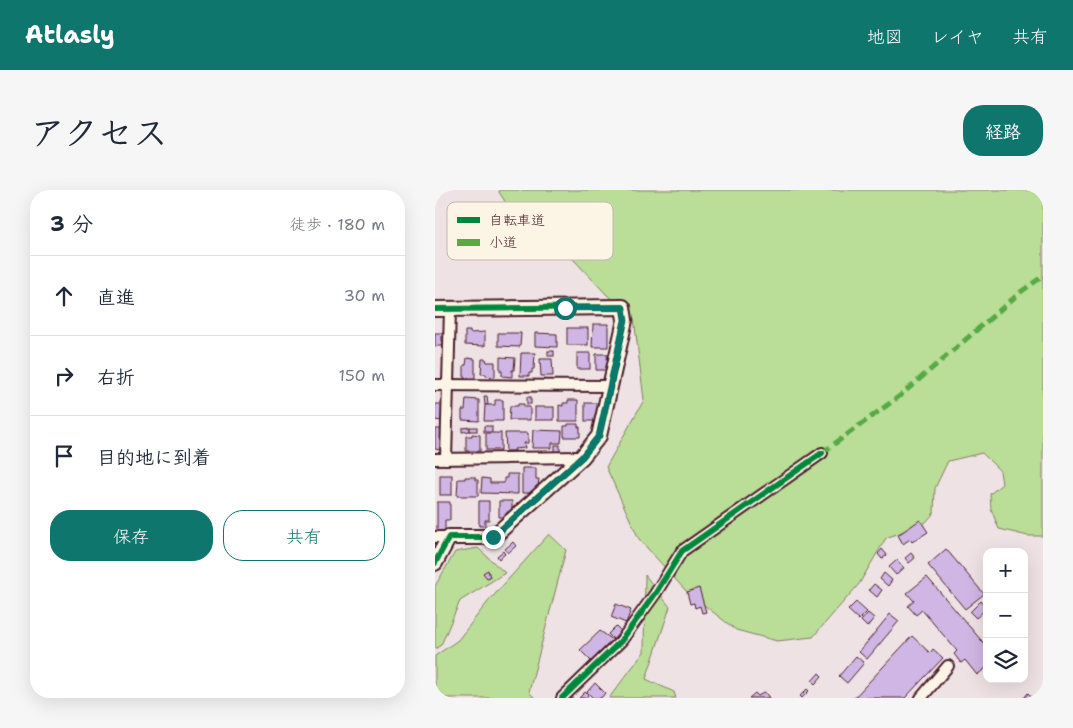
<!DOCTYPE html>
<html lang="ja">
<head>
<meta charset="utf-8">
<style>
	:root { --surface:#fff; --page:#f6f6f7; --text:#1f2937; --muted:#747a83; --line:#e0e1e3; --accent:#0f766e }
	body { margin:0; font-family:"Shantell Sans","Klee One",sans-serif; background:var(--page); color:var(--text) }
	.controls { position:absolute; right:15px; bottom:15px; display:grid; overflow:hidden; border-radius:10px; box-shadow:0 5px 20px #0002 }
	.controls button { width:45px; height:45px; display:grid; place-items:center; padding:0; border:0; border-bottom:1px solid var(--line); background:var(--surface); color:var(--text); font:25px sans-serif }
	.stop { position:absolute; width:15px; height:15px; margin:-11px; border:4px solid #0f766e; border-radius:50%; background:#fff }
	.stop.end { background:#0f766e; border-color:#fff; box-shadow:0 1px 5px #0008 }
	.list { margin:0; padding:0; list-style:none }
	h2 { display:flex; justify-content:space-between; align-items:center; height:65px; margin:0; padding:0 20px; font-size:21px }
	h2 small { font-size:16px; font-weight:400; color:var(--muted) }
	.list li { display:grid; grid-template-columns:32px 1fr auto; gap:15px; align-items:center; box-sizing:border-box; height:80px; padding:0 20px; border-top:1px solid var(--line) }
	.list b { display:block; font-size:19px; white-space:nowrap }
	.list em { font-size:16px; font-style:normal; color:var(--muted) }
	.actions { display:flex; gap:10px; padding:15px 20px }
	.actions a { flex:1; padding:11px 0; border:1px solid var(--accent); border-radius:20px; text-align:center; font-size:18px; color:var(--accent) }
	.actions .main { background:var(--accent); color:#fff }
	.icon { flex:none; width:28px; height:28px; fill:none; stroke:currentColor; stroke-width:2; stroke-linecap:round; stroke-linejoin:round }
	.map { position:relative; flex:none; width:608px; height:508px; overflow:hidden; border-radius:20px }
	header { display:flex; align-items:center; gap:30px; box-sizing:border-box; height:70px; padding:0 25px; background:var(--accent); color:#fff }
	header strong { font-size:24px }
	nav { display:flex; gap:28px; margin-inline-start:auto; font-size:18px }
	.intro { display:flex; align-items:center; justify-content:space-between; box-sizing:border-box; height:120px; padding:0 30px }
	h1 { margin:0; font-size:35px }
	.button { padding:12px 22px; border-radius:20px; background:var(--accent); color:#fff; font-size:18px; font-weight:700 }
	main { display:flex; gap:30px; padding:0 30px }
	aside { flex:1; background:var(--surface); border-radius:20px; box-shadow:0 5px 20px #0002 }
	.map>svg:first-child { display:block }
	.green { fill:#badd97; stroke:#827e61 }
	.building { fill:#d0b6e4; stroke:#4a1f2b }
	.lines { fill:none; stroke-linecap:round; stroke-linejoin:round }
	.street-casing { stroke:#4a1f2b; stroke-width:14 }
	.secondary-casing { stroke:#4a1f2b; stroke-width:18 }
	.street { stroke:#fcf5e5; stroke-width:10 }
	.secondary { stroke:#fcf5e5; stroke-width:14 }
	.quiet { stroke:#57aa44; stroke-width:5; stroke-dasharray:10 5; stroke-linecap:butt }
	.cycleway-casing { stroke:#fcf5e5; stroke-width:9 }
	.cycleway { stroke:#00873e; stroke-width:6 }
	.route { stroke:#0f766e; stroke-width:6 }
	.key { fill:#fcf5e5; stroke:#c7b5ad; stroke-width:1 }
	.key-label { font-size:14px; fill:#4a1f2b }
</style>
</head>
<body>
<header>
<strong>Atlasly</strong>
<nav><a>地図</a><a>レイヤ</a><a>共有</a></nav>
</header>
<div class="intro"><h1>アクセス</h1><a class="button">経路</a></div>
<main>
<aside>
<h2>3 分<small>徒歩 · 180 m</small></h2>
<ul class="list">
<li><svg class="icon" aria-label="ahead" viewBox="0 0 24 24"><path d="M12 20V5M6 11l6-6 6 6"/></svg><div><b>直進</b></div><em>30 m</em></li>
<li><svg class="icon" aria-label="right" viewBox="0 0 24 24"><path d="M7 20v-9h11M14 6l5 5-5 5"/></svg><div><b>右折</b></div><em>150 m</em></li>
<li><svg class="icon" aria-label="arrive" viewBox="0 0 24 24"><path d="M6 21V4h12l-3 4 3 4H6"/></svg><div><b>目的地に到着</b></div></li>
</ul>
<div class="actions"><a class="main">保存</a><a>共有</a></div>
</aside>
<div class="map">
<svg width="608" height="508" viewBox="0 0 608 508">
	<rect width="100%" height="100%" fill="#efe2e5"/>
	<filter id="ink" filterUnits="userSpaceOnUse"><feTurbulence type="fractalNoise" baseFrequency=".02" numOctaves="2"/><feDisplacementMap in="SourceGraphic" scale="10" xChannelSelector="R" yChannelSelector="G"/><feConvolveMatrix kernelMatrix="1 2 1 2 8 2 1 2 1" color-interpolation-filters="sRGB"/></filter>
	<g filter="url(#ink)">
		<!-- green -->
		<g class="green">
			<polygon points="65,0 608,0 608,346 593,346 564,339 556,319 555,304 567,294 565,281 547,263 513,271 500,298 499,323 490,333 451,348 424,394 378,447 342,451 301,440 251,401 204,349 171,277 209,210 199,128 172,105 123,53 81,29 64,2"/>
			<polygon points="114,344 131,360 94,502 100,508 0,508 0,466 23,450 52,413"/>
			<polygon points="43,358 70,383 25,411 6,455 0,459 0,396 20,362"/>
			<polygon points="210,385 235,417 211,489 239,502 241,508 174,508 209,462"/>
		</g>
		<!-- building -->
		<g class="building">
			<polygon points="158,134 173,134 173,157 157,157"/>
			<rect x="132" y="138" width="21" height="17"/>
			<polygon points="30,141 35,141 35,143 50,142 50,156 30,155"/>
			<rect x="0" y="143" width="7" height="13"/>
			<polygon points="63,143 86,143 85,157 63,156"/>
			<polygon points="100,143 122,144 122,157 100,156"/>
			<rect x="113" y="161" width="6" height="5"/>
			<polygon points="86,163 100,163 99,179 97,179 97,183 94,183 94,186 85,186"/>
			<rect x="142" y="163" width="13" height="16"/>
			<polygon points="161,164 172,164 173,180 161,180"/>
			<polygon points="65,167 80,168 79,180 77,180 77,187 67,186 67,181 65,181"/>
			<polygon points="32,168 40,169 40,188 29,188 29,175 31,175"/>
			<polygon points="47,169 51,169 52,172 60,172 60,187 51,186 51,184 46,184"/>
			<polygon points="105,169 117,169 118,186 106,186"/>
			<polygon points="49,206 52,206 53,215 50,215"/>
			<rect x="92" y="207" width="4" height="7"/>
			<polygon points="31,209 44,210 44,231 27,230 27,220 30,220"/>
			<polygon points="60,210 68,210 68,231 49,231 50,215 60,215"/>
			<polygon points="133,210 143,210 143,231 124,231 124,215 128,216 128,213 133,213"/>
			<rect x="150" y="213" width="14" height="18"/>
			<polygon points="0,214 8,214 7,231 0,230"/>
			<polygon points="83,214 89,214 89,217 95,217 95,230 74,230 75,216 83,216"/>
			<rect x="100" y="217" width="19" height="13"/>
			<polygon points="133,234 143,234 143,237 145,237 145,247 129,247 129,236 133,236"/>
			<rect x="49" y="236" width="8" height="6"/>
			<polygon points="35,237 35,241 27,242 27,238"/>
			<rect x="35" y="237" width="7" height="4"/>
			<polygon points="0,239 6,239 5,260 0,259"/>
			<polygon points="98,240 127,241 126,253 117,253 117,258 97,258"/>
			<rect x="51" y="243" width="15" height="17"/>
			<polygon points="70,243 93,243 93,253 89,253 90,258 79,259 80,261 71,261"/>
			<polygon points="37,244 45,245 45,261 31,261 31,246 37,246"/>
			<rect x="120" y="255" width="5" height="7"/>
			<polygon points="87,278 101,278 101,289 104,289 103,296 101,296 101,303 87,303"/>
			<polygon points="72,284 83,284 83,304 46,303 47,288 55,289 55,293 69,293 69,288 72,288"/>
			<rect x="5" y="285" width="12" height="20"/>
			<polygon points="30,287 40,287 40,290 43,290 43,306 22,306 23,289 30,289"/>
			<polygon points="44,311 54,311 54,330 50,330 50,336 44,336"/>
			<polygon points="64,311 77,311 77,322 72,322 72,327 64,327"/>
			<polygon points="2,312 15,312 15,330 10,330 10,341 2,341"/>
			<polygon points="485,330 493,342 477,352 475,349 468,354 463,345"/>
			<polygon points="78,352 81,356 73,363 70,359"/>
			<polygon points="447,359 452,365 447,369 443,364"/>
			<polygon points="511,359 549,404 530,419 493,375"/>
			<polygon points="68,361 70,364 64,369 62,366"/>
			<polygon points="476,363 480,368 474,373 470,368"/>
			<polygon points="462,370 469,378 461,385 454,377"/>
			<polygon points="53,380 55,387 52,388 48,383"/>
			<polygon points="449,383 457,390 453,396 445,389"/>
			<polygon points="492,387 552,457 552,477 542,485 530,470 526,473 519,464 522,461 487,420 481,425 473,416 479,411 472,403"/>
			<polygon points="439,394 447,400 442,407 434,400"/>
			<polygon points="264,398 271,422 267,423 265,416 260,418 259,413 255,414 252,402"/>
			<polygon points="546,411 552,418 541,428 535,422"/>
			<polygon points="421,412 432,422 424,430 413,420"/>
			<polygon points="181,414 196,420 191,433 176,427"/>
			<polygon points="433,423 439,428 432,437 426,431"/>
			<polygon points="455,424 464,431 432,469 424,462"/>
			<polygon points="181,436 187,442 179,450 173,444"/>
			<polygon points="165,441 178,450 156,471 145,460"/>
			<polygon points="477,446 495,463 498,459 508,468 470,508 419,508"/>
			<polygon points="421,466 429,473 412,493 404,486"/>
			<polygon points="384,483 387,486 380,494 377,491"/>
			<polygon points="160,493 170,503 166,508 158,508 152,502"/>
			<polygon points="372,499 374,501 367,508 365,506"/>
			<polygon points="150,502 153,505 151,508 144,508"/>
			<polygon points="330,502 334,508 314,508 320,503 323,506"/>
			<polygon points="593,503 598,508 589,508"/>
		</g>
		<g class="lines">
			<!-- street casing -->
			<g class="street-casing">
				<g id="street">
					<polyline points="0,195 175,196"/>
					<polyline points="0,269 147,267"/>
					<polyline points="11,269 15,119"/>
					<polyline points="0,347 14,347"/>
					<polyline points="127,508 186,451 220,404 247,361 387,263"/>
					<polyline points="486,508 513,476"/>
				</g>
			</g>
			<!-- secondary casing -->
			<g class="secondary-casing">
				<polyline id="secondary" points="0,119 188,117 190,130 164,246 147,267 58,347 14,347 0,373"/>
			</g>
			<!-- street -->
			<use href="#street" class="street"/>
			<!-- secondary -->
			<use href="#secondary" class="secondary"/>
			<!-- quiet -->
			<polyline class="quiet" points="387,263 466,205 587,101 608,86"/>
			<!-- cycleway casing -->
			<g class="cycleway-casing">
				<g id="cycleway">
					<polyline points="0,119 188,117 190,130 164,246 147,267 58,347 14,347 0,373"/>
					<polyline points="127,508 186,451 220,404 247,361 387,263"/>
				</g>
			</g>
			<!-- cycleway -->
			<use href="#cycleway" class="cycleway"/>
		</g>
	</g>
	<g class="lines" filter="url(#ink)">
		<!-- route -->
		<polyline class="route" points="58,347 147,267 164,246 190,130 188,118 130,118"/>
	</g>
	<!-- legend -->
	<rect x="12" y="12" width="166" height="58" rx="8" class="key"/>
	<rect x="22" y="27" width="23" height="6" fill="#00873e"/>
	<rect x="22" y="49" width="23" height="7" fill="#57aa44"/>
	<g class="key-label">
		<text x="54" y="35">自転車道</text>
		<text x="54" y="57">小道</text>
	</g>
</svg>
<div class="controls">
<button>+</button>
<button>−</button>
<button><svg class="icon" aria-label="layers" viewBox="0 0 24 24"><path d="M12 4l9 5-9 5-9-5zM3 14l9 5 9-5"/></svg></button>
</div>
<div class="stop" style="left:130px;top:118px"></div>
<div class="stop end" style="left:58px;top:347px"></div>
</div>
</main>
</body>
</html>
